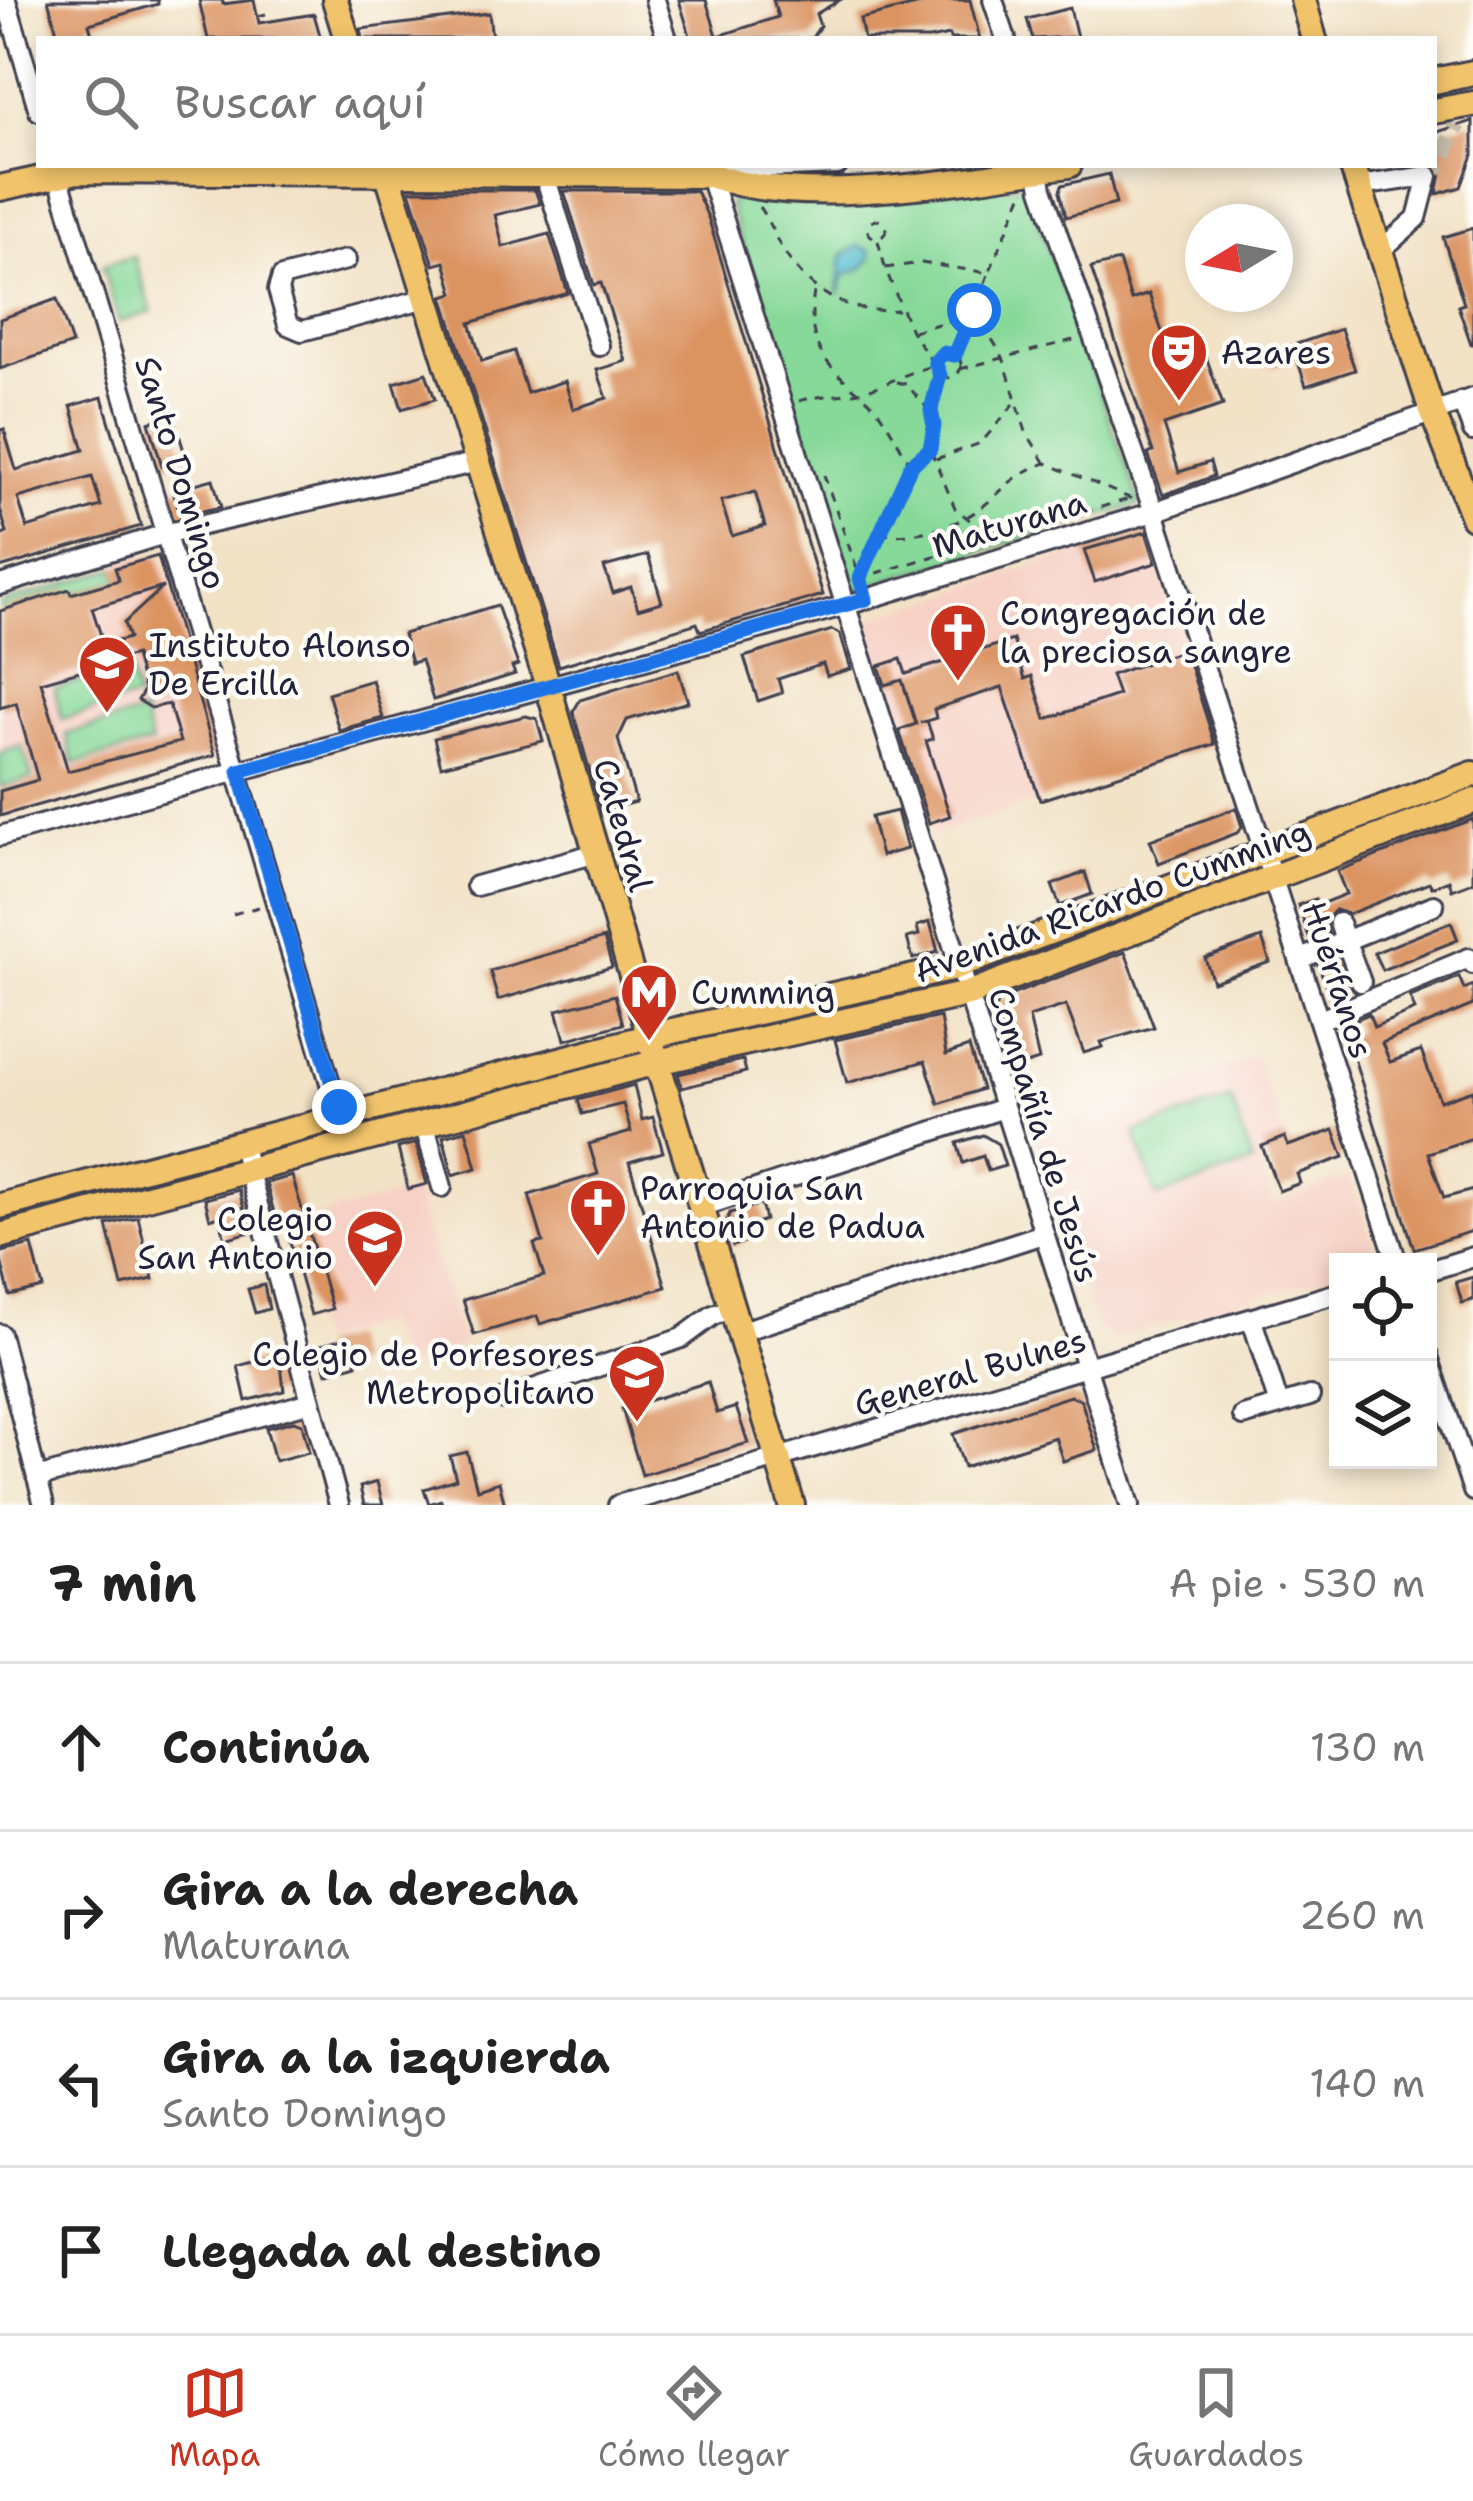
<!DOCTYPE html>
<html lang="es">
<head>
<meta charset="utf-8">
<style>
	:root { --surface:#fff; --page:#f2f2f2; --text:#222; --muted:#767676; --line:#e0e0e0; --accent:#c8321e }
	body { margin:0; font-family:"Shantell Sans",sans-serif; background:var(--page); color:var(--text) }
	.controls { position:absolute; right:36px; bottom:36px; display:grid; overflow:hidden; border-radius:0px; box-shadow:0 6px 18px #0003 }
	.controls button { width:108px; height:108px; display:grid; place-items:center; padding:0; border:0; border-bottom:3px solid var(--line); background:var(--surface); color:var(--text); font:60px sans-serif }
	.compass { position:absolute; left:1185px; top:204px; width:108px; height:108px; border-radius:50%; background:var(--surface); box-shadow:0 6px 18px #0003; rotate:260deg }
	.stop { position:absolute; width:36px; height:36px; margin:-27px; border:9px solid #1a73e8; border-radius:50%; background:#fff }
	.stop.end { background:#1a73e8; border-color:#fff; box-shadow:0 3px 12px #0008 }
	.list { margin:0; padding:0; list-style:none }
	h2 { display:flex; justify-content:space-between; align-items:center; height:156px; margin:0; padding:0 48px; font-size:51px }
	h2 small { font-size:39px; font-weight:400; color:var(--muted) }
	.list li { display:grid; grid-template-columns:78px 1fr auto; gap:36px; align-items:center; box-sizing:border-box; height:168px; padding:0 48px; border-top:3px solid var(--line) }
	.list b { display:block; font-size:45px; white-space:nowrap }
	.list p { margin:0; font-size:39px; white-space:nowrap; color:var(--muted) }
	.list em { font-size:39px; font-style:normal; color:var(--muted) }
	.icon { flex:none; width:66px; height:66px; fill:none; stroke:currentColor; stroke-width:2; stroke-linecap:round; stroke-linejoin:round }
	.map { position:relative; flex:none; width:1473px; height:1505px; overflow:hidden }
	.search { position:absolute; background:var(--surface); box-shadow:0 6px 18px #0003; left:36px; right:36px; top:36px; height:132px; display:flex; align-items:center; gap:30px; box-sizing:border-box; padding:0 42px; border-radius:0px; color:var(--muted); font-size:45px }
	.sheet { height:828px; background:var(--surface) }
	nav { display:flex; justify-content:space-around; align-items:center; box-sizing:border-box; height:168px; border-top:3px solid var(--line); background:var(--surface); font-size:33px; color:var(--muted) }
	nav a { display:grid; justify-items:center; gap:6px }
	nav .on { color:var(--accent) }
	.map>svg:first-child { display:block }
	.built { fill:#f7d1c6 }
	.green { fill:#87d999; stroke:#547e6a; stroke-width:3 }
	.water { fill:#53bdd0; stroke:#3a7086; stroke-width:3 }
	.building { fill:#db9360; fill-rule:evenodd }
	.lines { fill:none; stroke-linecap:round; stroke-linejoin:round }
	.minor-tunnel { stroke:#c8bcaa; stroke-width:18; stroke-dasharray:18 9; stroke-linecap:butt }
	.minor-casing { stroke:#413f50; stroke-width:24 }
	.major-casing { stroke:#413f50; stroke-width:30 }
	.path { stroke:#413f50; stroke-width:3; stroke-dasharray:9 9; stroke-linecap:butt }
	.minor { stroke:#fff; stroke-width:18 }
	.major { stroke:#f1c36a; stroke-width:24 }
	.route { stroke:#1a73e8; stroke-width:15 }
	.labels { text-anchor:middle; dominant-baseline:central; stroke-width:9; stroke-linejoin:round; paint-order:stroke }
	.poi-label { font-size:33px; fill:#22223b; stroke:#fdfcf7; text-anchor:start }
	.street-label { font-size:33px; fill:#22223b; stroke:#fdfcf7 }
</style>
</head>
<body>
<div class="map">
<svg width="1473" height="1505" viewBox="0 0 1473 1505">
	<rect width="100%" height="100%" fill="#fdfcf7"/>
	<filter id="ink" filterUnits="userSpaceOnUse"><feTurbulence type="fractalNoise" baseFrequency=".00833" numOctaves="2"/><feDisplacementMap in="SourceGraphic" scale="24" xChannelSelector="R" yChannelSelector="G"/><feConvolveMatrix kernelMatrix="1 2 1 2 8 2 1 2 1" color-interpolation-filters="sRGB"/></filter>
	<filter id="wash" filterUnits="userSpaceOnUse"><feTurbulence type="fractalNoise" baseFrequency=".004" numOctaves="4" result="noise"/><feDisplacementMap in="SourceGraphic" scale="48" xChannelSelector="R" yChannelSelector="G"/><feGaussianBlur stdDeviation="2.7" result="paint"/><feColorMatrix in="noise" values="0 0 0 0 0 0 0 0 0 0 0 0 0 0 0 0 0 1.4 0 .05"/><feComposite in="paint" operator="in"/></filter>
	<g filter="url(#wash)">
		<rect width="100%" height="100%" fill="#f2e2c6"/>
		<!-- built -->
		<g class="built">
			<polygon points="1084,550 1095,582 1158,562 1216,744 933,835 865,621"/>
			<polygon points="161,554 226,754 0,816 0,604 115,568 119,558 145,558"/>
			<polygon points="1255,1056 1287,1147 1258,1159 1273,1204 1349,1176 1379,1261 1338,1262 1338,1273 1113,1339 1097,1327 1033,1136"/>
			<polygon points="414,1191 464,1345 400,1367 384,1321 318,1343 285,1225"/>
		</g>
		<!-- green -->
		<g class="green">
			<polygon points="1025,185 1141,504 855,590 729,204 739,195 795,199"/>
			<polygon points="134,256 152,312 119,322 102,266"/>
			<polygon points="115,568 119,580 71,594 68,590 0,611 0,604"/>
			<polygon points="129,668 137,698 62,719 54,688"/>
			<polygon points="143,713 151,744 74,764 66,734"/>
			<polygon points="22,746 32,778 0,787 0,753"/>
			<polygon points="1231,1099 1253,1163 1157,1197 1135,1133"/>
		</g>
		<!-- water -->
		<polygon class="water" points="858,246 871,251 871,259 861,269 845,275 838,295 842,256"/>
		<g id="blocks">
			<!-- building -->
			<g class="building">
				<polygon points="48,0 158,0 158,4 89,24 93,39 59,39"/>
				<polygon points="199,0 222,0 223,4 254,0 259,23 314,14 321,39 208,39"/>
				<polygon points="679,0 706,0 718,39 691,39"/>
				<polygon points="773,0 840,0 816,14 820,26 811,39 718,39 718,36 778,17"/>
				<polygon points="936,0 970,0 980,39 950,39 949,35 929,39 864,39 860,19"/>
				<polygon points="1070,8 1077,37 1033,39 1027,19"/>
				<polygon points="489,13 492,39 363,39 361,29"/>
				<polygon points="1473,121 1473,155 1461,187 1437,194 1441,174 1434,164 1434,133"/>
				<polygon points="1109,174 1116,204 1066,217 1060,191 1062,185"/>
				<path d="M410,190H535L540,204L495,215L503,247L549,234L568,293L470,323L482,361L514,351L527,393L565,381L573,409L607,398L597,370L626,361L601,283L594,285L564,191H696L708,217L823,595L700,631L697,623L559,666L443,296L454,293L445,262L434,265ZM755,492L765,526L732,536L721,501ZM648,555L662,602L638,609L631,587L613,593L604,567Z"/>
				<polygon points="1473,228 1473,344 1471,344 1458,306 1464,304 1443,237"/>
				<polygon points="1119,261 1131,300 1149,294 1170,355 1202,345 1223,405 1164,425 1179,472 1210,462 1214,476 1163,495 1148,454 1153,452 1091,268"/>
				<polygon points="57,299 72,344 0,369 0,319"/>
				<polygon points="1341,329 1355,370 1306,386 1297,359 1271,367 1267,354"/>
				<polygon points="426,373 435,399 402,409 394,383"/>
				<path d="M102,397L141,526L0,568V536L7,533L0,509V430L4,429L16,470L84,450L71,406ZM92,477L101,506L27,528L18,498Z"/>
				<polygon points="173,414 186,458 162,466 149,422"/>
				<polygon points="213,479 221,507 184,515 179,512 173,490"/>
				<polygon points="1146,532 1156,563 1095,582 1084,550"/>
				<path d="M158,556L215,755L0,816V791L38,780L16,703L0,708V611L69,589L71,594L119,580L115,568ZM163,587L124,623L129,638L104,645L92,608ZM135,655L144,690L138,700L151,708L169,704L180,742L68,771L41,682Z"/>
				<polygon points="497,605 518,665 512,667 515,674 433,700 421,660 411,663 403,634"/>
				<polygon points="832,630 840,634 851,669 827,676 823,664 778,679 782,693 758,701 744,657"/>
				<polygon points="1013,640 1025,679 1032,676 1046,719 1118,695 1111,675 1185,650 1215,744 1040,800 1002,687 934,709 936,718 920,723 927,721 933,739 926,741 950,816 929,823 899,730 916,724 902,680 885,685 879,666 901,659 906,674"/>
				<polygon points="678,670 688,702 627,720 618,739 636,802 601,811 573,712 580,700"/>
				<polygon points="372,680 383,718 339,730 328,693"/>
				<polygon points="526,716 537,719 543,741 441,766 434,738"/>
				<polygon points="1236,808 1242,827 1237,833 1159,863 1150,840"/>
				<polygon points="897,811 907,849 881,856 871,817"/>
				<polygon points="1473,819 1473,882 1452,890 1449,880 1432,887 1429,882 1349,914 1335,910 1324,923 1328,933 1310,940 1298,905 1315,899 1318,905 1346,894 1337,871"/>
				<polygon points="1085,872 1092,894 1060,906 1052,885"/>
				<polygon points="930,922 938,952 913,959 907,938 919,935 917,926"/>
				<polygon points="1451,922 1458,940 1382,970 1374,953"/>
				<polygon points="604,938 612,967 498,1000 490,971"/>
				<polygon points="1262,938 1270,962 1213,982 1205,958"/>
				<polygon points="1125,952 1154,1027 1101,1042 1103,1047 1084,1053 1066,1005 1029,1017 1039,1060 1014,1068 995,1008 998,1000"/>
				<polygon points="1337,959 1349,993 1331,1000 1319,966"/>
				<polygon points="1459,977 1464,989 1473,985 1473,1005 1382,1043 1390,1062 1421,1051 1440,1101 1473,1090 1473,1138 1428,1153 1444,1198 1473,1190 1473,1231 1414,1249 1347,1036 1358,1032 1353,1021 1369,1014 1374,1027 1415,1010 1410,997"/>
				<polygon points="615,995 623,1024 565,1040 557,1010"/>
				<polygon points="940,1017 946,1055 969,1047 982,1089 939,1104 925,1061 847,1083 835,1040"/>
				<polygon points="743,1060 746,1072 682,1088 678,1074"/>
				<polygon points="634,1085 642,1120 653,1117 663,1152 629,1162 666,1287 540,1324 537,1316 474,1335 463,1300 544,1276 534,1244 543,1242 529,1195 598,1174 589,1144 631,1132 623,1104 582,1114 578,1100"/>
				<polygon points="466,1130 477,1168 453,1175 443,1136"/>
				<polygon points="1334,1130 1344,1157 1297,1174 1300,1183 1279,1191 1262,1146 1285,1137 1288,1146"/>
				<polygon points="983,1135 998,1144 1005,1166 988,1171 983,1156 963,1163 957,1143"/>
				<polygon points="416,1143 427,1184 408,1189 398,1148"/>
				<polygon points="292,1176 332,1309 311,1315 285,1225 278,1227 266,1183"/>
				<polygon points="239,1190 250,1232 225,1239 219,1216 210,1219 205,1199"/>
				<polygon points="761,1204 765,1220 747,1226 751,1239 733,1246 726,1222 730,1213"/>
				<polygon points="138,1217 153,1279 122,1286 107,1225"/>
				<polygon points="32,1245 43,1288 10,1296 0,1257 2,1252"/>
				<polygon points="1473,1277 1473,1300 1462,1303 1456,1282"/>
				<polygon points="264,1285 269,1309 255,1313 248,1289"/>
				<polygon points="349,1337 357,1364 327,1373 319,1346"/>
				<polygon points="280,1355 284,1391 246,1401 238,1366"/>
				<polygon points="708,1382 717,1413 736,1407 748,1443 642,1475 622,1409"/>
				<polygon points="1070,1396 1081,1400 1097,1450 1063,1461 1055,1437 964,1467 953,1434"/>
				<polygon points="294,1421 302,1424 309,1452 275,1461 266,1428"/>
				<polygon points="467,1452 477,1489 499,1482 505,1505 442,1505 441,1500 429,1504 424,1489 456,1479 450,1456"/>
				<polygon points="377,1482 383,1505 364,1505 360,1487"/>
			</g>
		</g>
	</g>
	<g filter="url(#ink)">
		<use href="#blocks" fill-opacity="0" stroke="#413f50" stroke-width="3"/>
		<g class="lines">
			<!-- minor-tunnel -->
			<polyline class="minor-tunnel" points="1428,176 1441,162 1457,125"/>
			<!-- minor casing -->
			<g class="minor-casing">
				<g id="minor">
					<polyline points="6,0 39,111"/>
					<polyline points="655,0 667,39"/>
					<polyline points="993,0 1006,39"/>
					<polyline points="55,165 348,1143"/>
					<polyline points="1038,165 1042,189 1154,512 1397,1262"/>
					<polyline points="708,170 1130,1505"/>
					<polyline points="544,173 599,346"/>
					<polyline points="711,175 735,169 838,165"/>
					<polyline points="1359,186 1428,176 1417,218 1380,251"/>
					<polyline points="346,260 282,277 278,290 288,325 302,331 427,298"/>
					<polyline points="1462,401 1473,431"/>
					<polyline points="0,585 168,533 478,462"/>
					<polyline points="0,836 847,605 1154,512 1473,398"/>
					<polyline points="476,886 597,853"/>
					<polyline points="1339,923 1361,982"/>
					<polyline points="1300,959 1434,905"/>
					<polyline points="1320,1020 1469,958 1473,964"/>
					<polyline points="424,1123 442,1187"/>
					<polyline points="241,1142 339,1505"/>
					<polyline points="701,1207 1004,1108"/>
					<polyline points="1428,1271 1473,1257"/>
					<polyline points="1252,1320 1279,1405"/>
					<polyline points="739,1332 1043,1234"/>
					<polyline points="0,1334 44,1505"/>
					<polyline points="1428,1356 1473,1491"/>
					<polyline points="504,1399 682,1338 713,1315 731,1309"/>
					<polyline points="1243,1416 1310,1396"/>
					<polyline points="37,1478 311,1402"/>
					<polyline points="618,1505 1338,1293"/>
				</g>
			</g>
			<!-- major casing -->
			<g class="major-casing">
				<g id="major">
					<polyline points="335,0 347,39"/>
					<polyline points="1303,0 1314,39"/>
					<polyline points="1434,81 1473,73"/>
					<polyline points="1434,111 1473,104"/>
					<polyline points="385,165 548,686 657,1062 792,1505"/>
					<polyline points="1352,165 1432,411 1473,517"/>
					<path d="M0,188L77,171L710,175C807,211 966,179 1069,165"/>
					<polyline points="0,1206 659,1034 950,969 1473,774"/>
					<polyline points="0,1236 657,1062 968,994 1473,801"/>
				</g>
			</g>
			<!-- path -->
			<g class="path">
				<polyline points="258,16 266,14"/>
				<path d="M759,207C767,218 772,230 778,242C805,289 843,315 898,310"/>
				<circle cx="877" cy="229" r="9"/>
				<polyline points="878,241 885,267"/>
				<polyline points="988,275 974,310 1003,357 1026,432 1045,462"/>
				<path d="M814,292C805,348 827,366 866,398C885,414 897,443 910,463"/>
				<polyline points="913,331 971,315"/>
				<circle cx="948" cy="365" r="13"/>
				<polyline points="956,353 970,318"/>
				<polyline points="960,369 1077,339"/>
				<polyline points="897,382 906,384 929,410"/>
				<path d="M799,401C819,395 839,396 859,392C886,386 907,371 935,366L911,331L885,268L921,263L989,273L1023,193"/>
				<polyline points="931,451 955,508 972,522 979,541"/>
				<polyline points="936,459 981,443 1014,404"/>
				<polyline points="824,475 860,578 1132,498"/>
				<path d="M880,534C912,537 947,530 975,512C1005,492 1006,477 1046,463L1132,499"/>
				<polyline points="862,574 911,465 930,449 934,426 931,410 940,375"/>
				<polyline points="233,914 259,907"/>
			</g>
			<!-- minor -->
			<use href="#minor" class="minor"/>
			<!-- major -->
			<use href="#major" class="major"/>
		</g>
	</g>
	<g class="lines" filter="url(#ink)">
		<!-- route -->
		<polyline class="route" points="339,1107 239,771 866,599 860,578 911,465 930,449 934,426 931,410 940,375 935,362 943,353 955,355 974,310"/>
	</g>
	<!-- icons -->
	<defs>
		<g id="theatre-pin" transform="scale(3)"><path d="M0 17L-7.5 6A9.5 9.5 0 1 1 7.5 6Z" fill="#c8321e" stroke="#fdfcf7"/><path d="M-5-5.5Q0-4 5-5.5V0Q5 5 0 6Q-5 5-5 0ZM-3.3-2.5H-1v1.5H-3.3ZM1-2.5H3.3v1.5H1ZM-2.8 1Q0 5.5 2.8 1Z" fill="#fff"/></g>
		<g id="church-pin" transform="scale(3)"><path d="M0 17L-7.5 6A9.5 9.5 0 1 1 7.5 6Z" fill="#c8321e" stroke="#fdfcf7"/><path d="M-1.2-6h2.4v3.5h3.3v2.4h-3.3V6h-2.4V-.1h-3.3v-2.4h3.3Z" fill="#fff"/></g>
		<g id="school-pin" transform="scale(3)"><path d="M0 17L-7.5 6A9.5 9.5 0 1 1 7.5 6Z" fill="#c8321e" stroke="#fdfcf7"/><path d="M0-5L7-2L0 1L-7-2ZM-4 1L0 2.5L4 1V4Q0 6-4 4Z" fill="#fff"/></g>
		<g id="metro-pin" transform="scale(3)"><path d="M0 17L-7.5 6A9.5 9.5 0 1 1 7.5 6Z" fill="#c8321e" stroke="#fdfcf7"/><path d="M-5.5 5V-5H-3L0 0L3-5H5.5V5H3V-.5L0 4L-3-.5V5Z" fill="#fff"/></g>
	</defs>
	<g fill-rule="evenodd">
		<use href="#theatre-pin" x="1179" y="352"/>
		<use href="#church-pin" x="958" y="632"/>
		<use href="#school-pin" x="107" y="664"/>
		<use href="#metro-pin" x="649" y="992"/>
		<use href="#church-pin" x="598" y="1207"/>
		<use href="#school-pin" x="375" y="1238"/>
		<use href="#school-pin" x="637" y="1373"/>
	</g>
	<g class="labels">
		<!-- poi labels -->
		<g class="poi-label">
			<text x="1221" y="352">Azares</text>
			<text x="1000" y="613">Congregación de<tspan x="1000" dy="38">la preciosa sangre</tspan></text>
			<text x="149" y="645">Instituto Alonso<tspan x="149" dy="38">De Ercilla</tspan></text>
			<text x="691" y="992">Cumming</text>
			<text x="640" y="1188">Parroquia San<tspan x="640" dy="38">Antonio de Padua</tspan></text>
			<text x="333" y="1219" text-anchor="end">Colegio<tspan x="333" dy="38">San Antonio</tspan></text>
			<text x="595" y="1354" text-anchor="end">Colegio de Porfesores<tspan x="595" dy="38">Metropolitano</tspan></text>
		</g>
		<!-- street labels -->
		<g class="street-label">
			<text transform="translate(181 473) rotate(73)">Santo Domingo</text>
			<text transform="translate(1009 524) rotate(-17)">Maturana</text>
			<text transform="translate(623 825) rotate(74)">Catedral</text>
			<text transform="translate(1112 901) rotate(-20)">Avenida Ricardo Cumming</text>
			<text transform="translate(1338 980) rotate(72)">Huérfanos</text>
			<text transform="translate(1044 1135) rotate(73)">Compañía de Jesús</text>
			<text transform="translate(970 1372) rotate(-16)">General Bulnes</text>
		</g>
	</g>
</svg>
<div class="controls">
<button><svg class="icon" aria-label="locate" viewBox="0 0 24 24"><circle cx="12" cy="12" r="6"/><path d="M12 2v4M12 18v4M2 12h4M18 12h4"/></svg></button>
<button><svg class="icon" aria-label="layers" viewBox="0 0 24 24"><path d="M12 4l9 5-9 5-9-5zM3 14l9 5 9-5"/></svg></button>
</div>
<svg class="compass" viewBox="-18 -18 36 36"><path d="M0-13l5 13h-10z" fill="#e53935"/><path d="M0 13l5-13h-10z" fill="#767676"/></svg>
<div class="stop" style="left:974px;top:310px"></div>
<div class="stop end" style="left:339px;top:1107px"></div>
<div class="search"><svg class="icon" aria-label="search" viewBox="0 0 24 24"><circle cx="10" cy="10" r="6"/><path d="M15 15l6 6"/></svg>Buscar aquí</div>
</div>
<section class="sheet">
<h2>7 min<small>A pie · 530 m</small></h2>
<ul class="list">
<li><svg class="icon" aria-label="ahead" viewBox="0 0 24 24"><path d="M12 20V5M6 11l6-6 6 6"/></svg><div><b>Continúa</b></div><em>130 m</em></li>
<li><svg class="icon" aria-label="right" viewBox="0 0 24 24"><path d="M7 20v-9h11M14 6l5 5-5 5"/></svg><div><b>Gira a la derecha</b><p>Maturana</p></div><em>260 m</em></li>
<li><svg class="icon" aria-label="left" viewBox="0 0 24 24"><path d="M17 20v-9H6M10 6l-5 5 5 5"/></svg><div><b>Gira a la izquierda</b><p>Santo Domingo</p></div><em>140 m</em></li>
<li><svg class="icon" aria-label="arrive" viewBox="0 0 24 24"><path d="M6 21V4h12l-3 4 3 4H6"/></svg><div><b>Llegada al destino</b></div></li>
</ul>
</section>
<nav>
<a class="on"><svg class="icon" aria-label="map" viewBox="0 0 24 24"><path d="M3 6l6-2 6 2 6-2v14l-6 2-6-2-6 2zM9 4v14M15 6v14"/></svg>Mapa</a>
<a><svg class="icon" aria-label="directions" viewBox="0 0 24 24"><path d="M12 3l9 9-9 9-9-9zM9 14v-3h6M13 9l2 2-2 2"/></svg>Cómo llegar</a>
<a><svg class="icon" aria-label="saved" viewBox="0 0 24 24"><path d="M7 4h10v16l-5-4-5 4z"/></svg>Guardados</a>
</nav>
</body>
</html>
